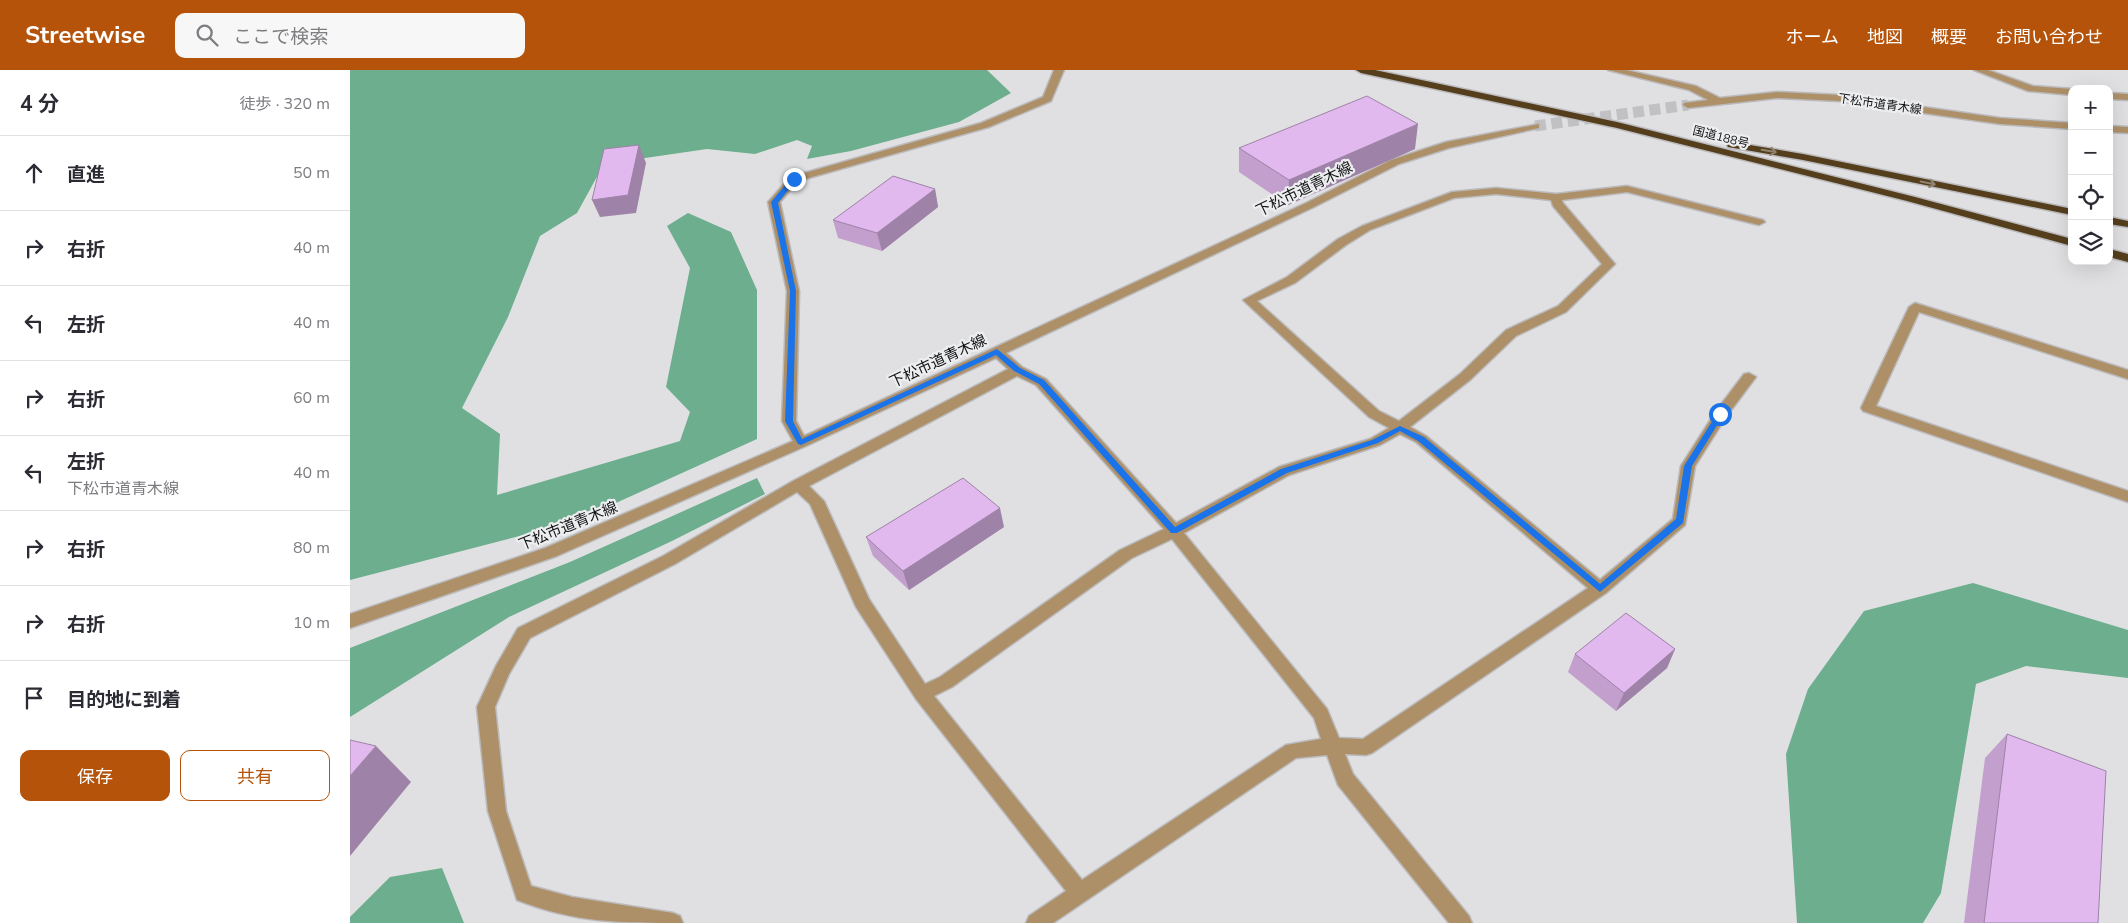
<!DOCTYPE html>
<html lang="ja">
<head>
<meta charset="utf-8">
<style>
	:root { --surface:#fff; --page:#f7f7f7; --text:#2b2b33; --muted:#7c7c81; --line:#e1e1e2; --accent:#b45309 }
	body { margin:0; font-family:"Nunito Sans","Noto Sans JP",sans-serif; background:var(--page); color:var(--text) }
	.controls { position:absolute; right:15px; top:15px; display:grid; overflow:hidden; border-radius:10px; box-shadow:0 5px 20px #0002 }
	.controls button { width:45px; height:45px; display:grid; place-items:center; padding:0; border:0; border-bottom:1px solid var(--line); background:var(--surface); color:var(--text); font:25px sans-serif }
	.stop { position:absolute; width:15px; height:15px; margin:-11px; border:4px solid #1a73e8; border-radius:50%; background:#fff }
	.stop.end { background:#1a73e8; border-color:#fff; box-shadow:0 1px 5px #0008 }
	.list { margin:0; padding:0; list-style:none }
	h2 { display:flex; justify-content:space-between; align-items:center; height:65px; margin:0; padding:0 20px; font-size:21px }
	h2 small { font-size:16px; font-weight:400; color:var(--muted) }
	.list li { display:grid; grid-template-columns:32px 1fr auto; gap:15px; align-items:center; box-sizing:border-box; height:75px; padding:0 20px; border-top:1px solid var(--line) }
	.list b { display:block; font-size:19px; white-space:nowrap }
	.list p { margin:0; font-size:16px; white-space:nowrap; color:var(--muted) }
	.list em { font-size:16px; font-style:normal; color:var(--muted) }
	.actions { display:flex; gap:10px; padding:15px 20px }
	.actions a { flex:1; padding:11px 0; border:1px solid var(--accent); border-radius:10px; text-align:center; font-size:18px; color:var(--accent) }
	.actions .main { background:var(--accent); color:#fff }
	.icon { flex:none; width:28px; height:28px; fill:none; stroke:currentColor; stroke-width:2; stroke-linecap:round; stroke-linejoin:round }
	.map { position:relative; flex:none; width:1778px; height:853px; overflow:hidden }
	header { display:flex; align-items:center; gap:30px; box-sizing:border-box; height:70px; padding:0 25px; background:var(--accent); color:#fff }
	header strong { font-size:24px }
	nav { display:flex; gap:28px; margin-inline-start:auto; font-size:18px }
	.search { width:350px; height:45px; background:var(--page); display:flex; align-items:center; gap:12px; box-sizing:border-box; padding:0 18px; border-radius:10px; color:var(--muted); font-size:19px }
	main { display:flex }
	aside { flex:1; background:var(--surface) }
	.map>svg:first-child { display:block }
	.forest { fill:#6cae8d }
	.lines { fill:none; stroke-linecap:round; stroke-linejoin:round }
	.minor-tunnel { stroke:#c1c1c4; stroke-width:11; stroke-dasharray:11 5.5; stroke-linecap:butt }
	.minor-casing { stroke:#bbbbbe; stroke-width:3 }
	.highway-casing { stroke:#bbbbbe; stroke-width:3 }
	.minor { fill:#ad9068; fill-rule:evenodd }
	.highway { fill:#543e1c; fill-rule:evenodd }
	.wall { fill:#c29fcd }
	.shaded-wall { fill:#9e82a7 }
	.building { fill:#e1b9ee; stroke:#9e82a7 }
	.oneway { stroke:#918471 }
	.route { fill:#1a73e8 }
	.labels { text-anchor:middle; dominant-baseline:central; stroke-width:4.5; stroke-linejoin:round; paint-order:stroke }
	.far-street-label { font-size:12px; fill:#131314; stroke:#edeef0 }
	.street-label { font-size:15px; fill:#131314; stroke:#edeef0 }
</style>
</head>
<body>
<header>
<strong>Streetwise</strong>
<div class="search"><svg class="icon" aria-label="search" viewBox="0 0 24 24"><circle cx="10" cy="10" r="6"/><path d="M15 15l6 6"/></svg>ここで検索</div>
<nav><a>ホーム</a><a>地図</a><a>概要</a><a>お問い合わせ</a></nav>
</header>
<main>
<aside>
<h2>4 分<small>徒歩 · 320 m</small></h2>
<ul class="list">
<li><svg class="icon" aria-label="ahead" viewBox="0 0 24 24"><path d="M12 20V5M6 11l6-6 6 6"/></svg><div><b>直進</b></div><em>50 m</em></li>
<li><svg class="icon" aria-label="right" viewBox="0 0 24 24"><path d="M7 20v-9h11M14 6l5 5-5 5"/></svg><div><b>右折</b></div><em>40 m</em></li>
<li><svg class="icon" aria-label="left" viewBox="0 0 24 24"><path d="M17 20v-9H6M10 6l-5 5 5 5"/></svg><div><b>左折</b></div><em>40 m</em></li>
<li><svg class="icon" aria-label="right" viewBox="0 0 24 24"><path d="M7 20v-9h11M14 6l5 5-5 5"/></svg><div><b>右折</b></div><em>60 m</em></li>
<li><svg class="icon" aria-label="left" viewBox="0 0 24 24"><path d="M17 20v-9H6M10 6l-5 5 5 5"/></svg><div><b>左折</b><p>下松市道青木線</p></div><em>40 m</em></li>
<li><svg class="icon" aria-label="right" viewBox="0 0 24 24"><path d="M7 20v-9h11M14 6l5 5-5 5"/></svg><div><b>右折</b></div><em>80 m</em></li>
<li><svg class="icon" aria-label="right" viewBox="0 0 24 24"><path d="M7 20v-9h11M14 6l5 5-5 5"/></svg><div><b>右折</b></div><em>10 m</em></li>
<li><svg class="icon" aria-label="arrive" viewBox="0 0 24 24"><path d="M6 21V4h12l-3 4 3 4H6"/></svg><div><b>目的地に到着</b></div></li>
</ul>
<div class="actions"><a class="main">保存</a><a>共有</a></div>
</aside>
<div class="map">
<svg width="1778" height="853" viewBox="0 0 1778 853">
	<rect width="100%" height="100%" fill="#e0e0e3"/>
	<!-- forest -->
	<g class="forest">
		<polygon points="0,0 637,0 661,23 609,52 501,81 457,89 462,76 447,70 405,84 357,79 254,94 227,143 190,166 158,247 112,338 150,364 147,425 330,371 340,342 316,317 340,198 317,156 338,143 381,162 407,220 407,369 224,452 0,510"/>
		<polygon points="407,408 415,424 322,471 159,547 0,647 0,578 220,492"/>
		<polygon points="1623,513 1778,560 1778,608 1676,596 1626,614 1591,823 1573,853 1447,853 1436,684 1458,619 1514,541"/>
		<polygon points="92,798 114,853 0,853 0,847 40,807"/>
	</g>
	<g class="lines">
		<!-- minor-tunnel -->
		<polyline class="minor-tunnel" points="1185,56 1338,35"/>
		<!-- minor casing -->
		<g class="minor-casing">
			<g id="minor">
				<path d="M704,0H714L701,31L639,57L448,111L430,132L449,221L446,351L454,366L956,133L1041,90L1096,72L1189,54V58L1099,78L1049,94L964,137L656,283L672,297L696,309L826,453L929,397L1020,369L1039,358L1019,347L893,230L937,207L988,169L1012,156L1102,122L1146,118L1206,124L1277,116L1413,150L1415,152L1409,155L1277,122L1212,130L1213,133L1265,194L1216,242L1166,266L1120,310L1060,357L1076,366L1250,510L1323,449L1331,396L1366,341L1394,304L1399,303L1406,307L1376,347L1345,396L1335,455L1256,523L1022,683L1016,685L995,684L1003,704L1119,846L1122,853H1099L988,715L977,685L946,688L703,853H676L679,846L716,821L566,629L506,537L460,434L447,422L325,494L180,568L159,604L145,637L156,741L181,816L222,827L323,843L330,846L333,853C272,853 225,853 167,830L138,741L127,637L146,596L168,558L313,486L443,411L658,299L646,288L456,376L207,486L0,558V544L195,478L443,371L432,351L437,221L418,132L420,130L440,107L631,53L693,27ZM1146,124L1201,130L1203,136L1252,194L1208,236L1156,260L1110,304L1049,351L1029,341L907,231L945,213L996,175L1020,160L1104,128ZM667,306L686,315L814,459L770,480L590,607L575,614L519,529L474,431L459,416ZM1050,364L1066,372L1238,518L1013,669L989,668L977,639L834,463L939,405L1030,375ZM822,469L964,648L971,669L936,675L732,810L584,626L602,617L782,488Z"/>
				<polygon points="1258,0 1276,0 1346,16 1370,28 1427,22 1489,25 1650,48 1722,53 1722,59 1650,54 1489,31 1427,28 1338,38 1333,35 1334,33 1358,30 1339,20"/>
				<polygon points="1624,0 1638,0 1683,16 1722,19 1722,25 1678,21"/>
				<polygon points="1759,23 1778,24 1778,30 1759,29"/>
				<polygon points="1759,56 1778,57 1778,63 1759,62"/>
				<polygon points="1565,233 1778,300 1778,309 1569,242 1526,336 1778,421 1778,432 1513,341 1511,338 1559,237"/>
			</g>
		</g>
		<!-- highway casing -->
		<g class="highway-casing">
			<g id="highway">
				<polygon points="1006,0 1025,0 1267,52 1565,127 1722,169 1722,176 1557,131 1267,58 1011,3"/>
				<polygon points="1382,72 1453,84 1722,139 1722,145 1453,90 1378,77 1377,75"/>
				<polygon points="1759,147 1778,151 1778,157 1759,154"/>
				<polygon points="1759,179 1778,184 1778,192 1759,187"/>
			</g>
		</g>
		<!-- minor -->
		<use href="#minor" class="minor"/>
		<!-- highway -->
		<use href="#highway" class="highway"/>
	</g>
	<!-- wall -->
	<g class="wall">
		<polygon points="889,78 1065,79 938,135 889,102"/>
		<polygon points="585,119 588,137 532,181 488,168 483,150"/>
		<polygon points="654,457 559,520 523,486 516,467"/>
		<polygon points="1325,579 1317,598 1266,641 1218,602 1225,584"/>
		<polygon points="1657,664 1748,853 1614,853 1635,688"/>
	</g>
	<!-- shaded-wall -->
	<g class="shaded-wall">
		<polygon points="1068,54 1065,79 938,135 939,110"/>
		<polygon points="289,75 296,93 286,143 250,147 242,130"/>
		<polygon points="585,119 588,137 532,181 527,163"/>
		<polygon points="650,438 654,457 559,520 553,501"/>
		<polygon points="1325,579 1317,598 1266,641 1274,623"/>
		<polygon points="26,676 61,712 0,786 0,706"/>
	</g>
	<!-- building -->
	<g class="building">
		<polygon points="1017,26 1068,54 939,110 889,78"/>
		<polygon points="289,75 278,125 242,130 254,79"/>
		<polygon points="543,106 585,119 527,163 483,150"/>
		<polygon points="613,408 650,438 553,501 516,467"/>
		<polygon points="1276,543 1325,579 1274,623 1225,584"/>
		<polygon points="1657,664 1756,701 1748,853 1634,853"/>
		<polygon points="0,670 26,676 0,706"/>
	</g>
	<!-- one-way arrows -->
	<defs><path id="oneway-shaft" d="M-6 0H5M1.5-3L5.5 0L1.5 3" fill="none" stroke-width="1.6" stroke-linecap="round" stroke-linejoin="round" transform="scale(1.25)"/></defs>
	<g class="oneway">
		<use href="#oneway-shaft" transform="translate(1419 81) rotate(10)"/>
		<use href="#oneway-shaft" transform="translate(1578 113) rotate(12)"/>
	</g>
	<!-- route -->
	<polygon class="route" points="442,107 447,109 428,133 446,221 443,351 452,369 647,279 670,298 694,310 825,457 931,399 1022,370 1050,356 1074,367 1250,514 1326,449 1334,396 1368,342 1374,344 1342,396 1333,453 1250,522 1068,371 1050,361 1028,373 937,403 827,463 821,463 689,314 664,301 646,285 451,375 448,374 435,351 440,221 421,132"/>
	<g class="labels">
		<!-- far-street labels -->
		<g class="far-street-label">
			<text transform="translate(1530 34) rotate(8)">下松市道青木線</text>
			<text transform="translate(1371 67) rotate(14)">国道188号</text>
		</g>
		<!-- street labels -->
		<g class="street-label">
			<text transform="translate(954 119) rotate(-26)">下松市道青木線</text>
			<text transform="translate(588 291) rotate(-25)">下松市道青木線</text>
			<text transform="translate(218 456) rotate(-22)">下松市道青木線</text>
		</g>
	</g>
</svg>
<div class="controls">
<button>+</button>
<button>−</button>
<button><svg class="icon" aria-label="locate" viewBox="0 0 24 24"><circle cx="12" cy="12" r="6"/><path d="M12 2v4M12 18v4M2 12h4M18 12h4"/></svg></button>
<button><svg class="icon" aria-label="layers" viewBox="0 0 24 24"><path d="M12 4l9 5-9 5-9-5zM3 14l9 5 9-5"/></svg></button>
</div>
<div class="stop" style="left:1370px;top:344px"></div>
<div class="stop end" style="left:444px;top:109px"></div>
</div>
</main>
</body>
</html>
